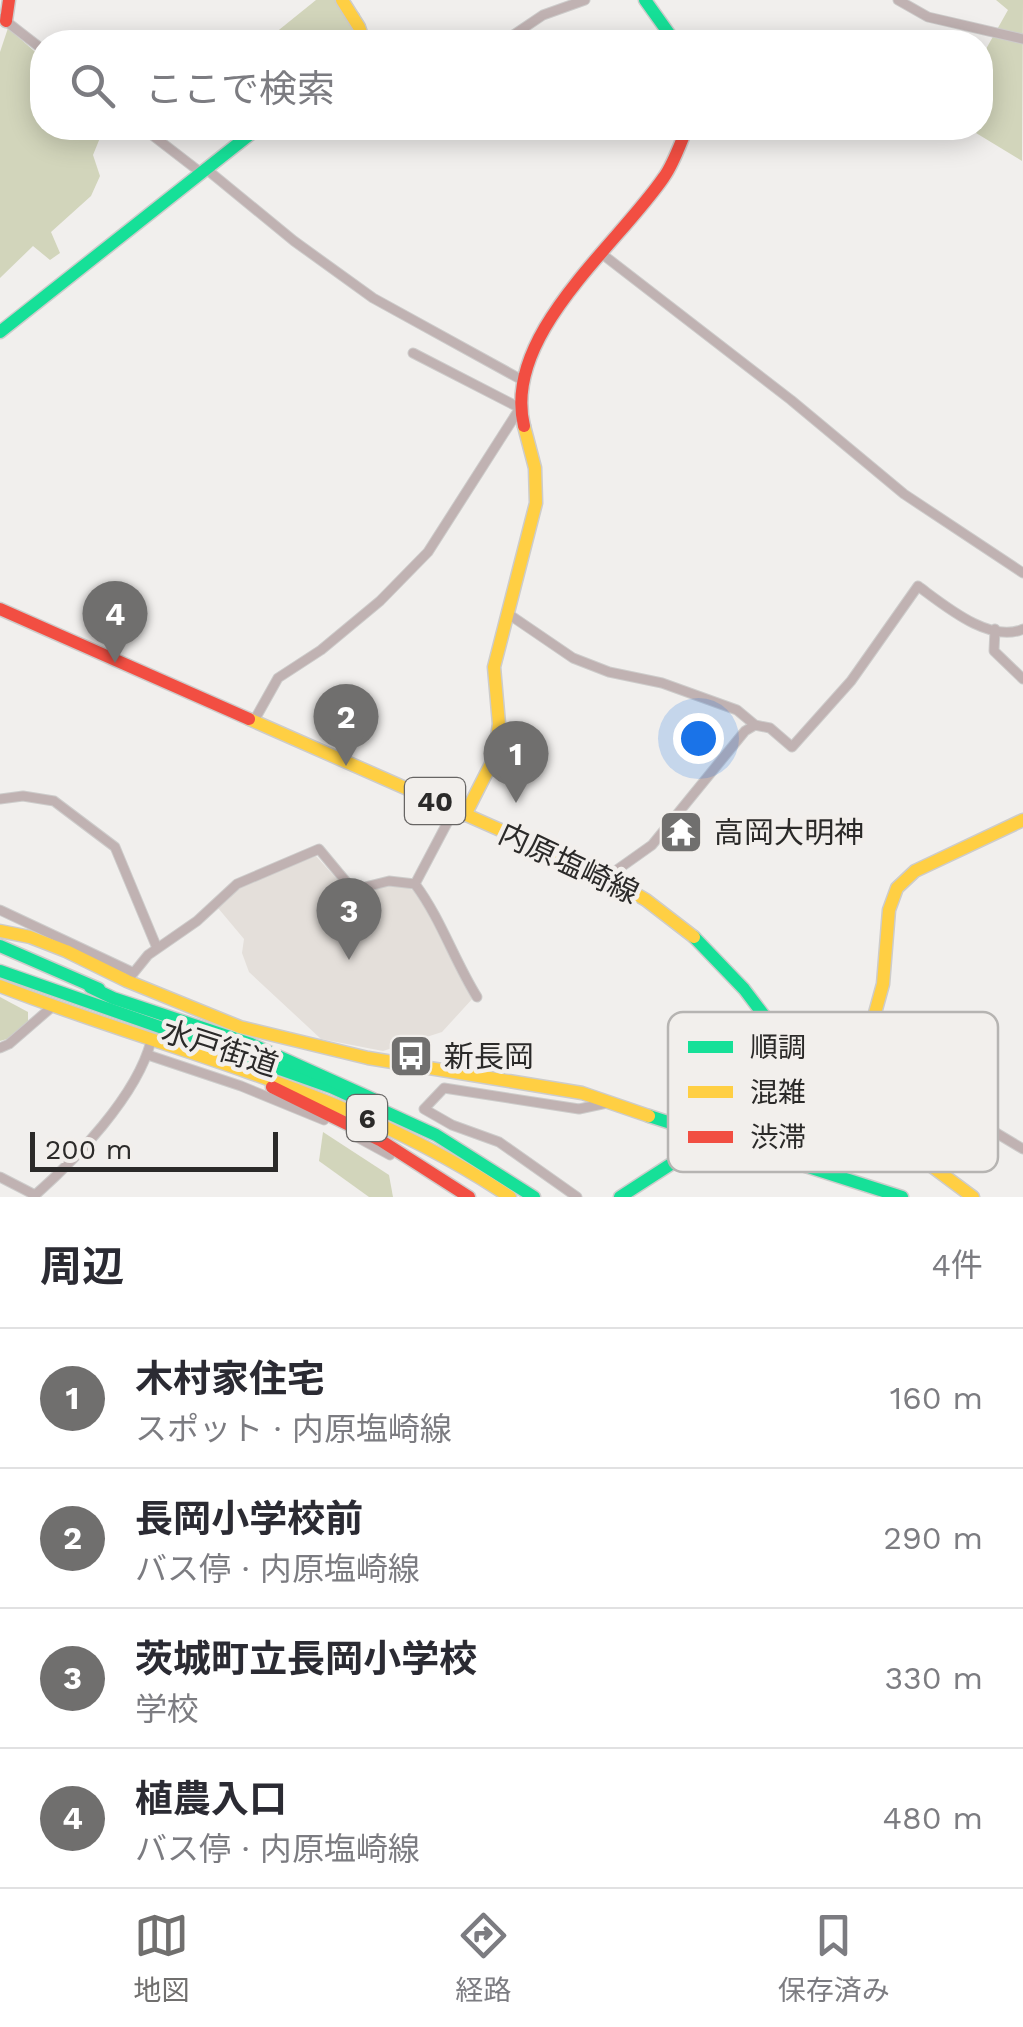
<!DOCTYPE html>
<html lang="ja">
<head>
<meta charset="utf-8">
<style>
	:root { --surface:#fff; --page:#f7f7f7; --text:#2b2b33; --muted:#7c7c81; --line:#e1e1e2; --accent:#706f6e }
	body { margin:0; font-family:"Work Sans","Noto Sans JP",sans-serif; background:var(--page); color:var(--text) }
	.scale { position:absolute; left:30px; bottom:25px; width:248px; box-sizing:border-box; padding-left:10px; border:5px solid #2b2a29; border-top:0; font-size:28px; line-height:35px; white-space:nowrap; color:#2b2a29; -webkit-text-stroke:8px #f2efec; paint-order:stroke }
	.you { position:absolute; left:698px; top:738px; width:35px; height:35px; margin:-25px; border:8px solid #fff; border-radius:50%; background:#1a73e8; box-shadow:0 0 0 15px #1a73e833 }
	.badge { display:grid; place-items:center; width:65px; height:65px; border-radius:50%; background:var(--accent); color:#fff; font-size:32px; font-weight:700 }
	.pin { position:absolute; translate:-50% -82px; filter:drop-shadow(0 2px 5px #0008) }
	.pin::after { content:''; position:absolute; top:52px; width:35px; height:30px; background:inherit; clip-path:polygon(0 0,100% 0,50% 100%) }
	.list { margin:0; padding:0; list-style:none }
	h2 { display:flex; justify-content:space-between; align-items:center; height:130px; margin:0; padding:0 40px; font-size:42px }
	h2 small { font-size:32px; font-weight:400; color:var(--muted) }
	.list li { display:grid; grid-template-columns:65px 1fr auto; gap:30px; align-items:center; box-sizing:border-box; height:140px; padding:0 40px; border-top:2px solid var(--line) }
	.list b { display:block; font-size:38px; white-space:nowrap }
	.list p { margin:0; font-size:32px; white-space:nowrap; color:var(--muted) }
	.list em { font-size:32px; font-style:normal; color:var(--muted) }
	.icon { flex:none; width:55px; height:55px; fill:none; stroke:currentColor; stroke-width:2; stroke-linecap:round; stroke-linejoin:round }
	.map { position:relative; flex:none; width:1023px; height:1197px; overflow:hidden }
	.search { position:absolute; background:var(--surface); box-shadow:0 5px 25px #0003; left:30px; right:30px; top:30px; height:110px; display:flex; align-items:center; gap:25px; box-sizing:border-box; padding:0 35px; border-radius:40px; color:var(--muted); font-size:38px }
	.sheet { height:690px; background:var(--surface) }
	nav { display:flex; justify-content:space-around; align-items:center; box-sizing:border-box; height:140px; border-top:2px solid var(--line); background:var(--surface); font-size:28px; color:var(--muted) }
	nav a { display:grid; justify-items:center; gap:5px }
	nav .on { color:var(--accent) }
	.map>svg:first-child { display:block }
	.built { fill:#e4dfda }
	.forest { fill:#d2d5bb }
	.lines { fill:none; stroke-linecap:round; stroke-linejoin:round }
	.street-casing { stroke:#cdcccb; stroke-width:11 }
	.fast-casing { stroke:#cdcccb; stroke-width:15 }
	.slow-casing { stroke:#cdcccb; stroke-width:15 }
	.jam-casing { stroke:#cdcccb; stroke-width:15 }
	.street { stroke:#c0b2b2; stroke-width:9 }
	.fast { stroke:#16e098; stroke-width:12 }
	.slow { stroke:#ffcf43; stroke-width:12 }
	.jam { stroke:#f24e42; stroke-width:12 }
	.labels { text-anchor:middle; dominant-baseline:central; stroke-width:9; stroke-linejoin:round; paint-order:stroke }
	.shield { fill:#f2efec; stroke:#676564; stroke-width:2.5 }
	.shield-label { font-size:28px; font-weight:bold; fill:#2b2a29 }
	.poi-label { font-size:30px; fill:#2b2a29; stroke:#f2efec; text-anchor:start }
	.street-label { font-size:30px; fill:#2b2a29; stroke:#f2efec }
	.key { fill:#f2efec; stroke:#b6b4b2; stroke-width:2.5 }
	.key-label { font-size:28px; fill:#2b2a29 }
</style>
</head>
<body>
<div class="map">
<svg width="1023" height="1197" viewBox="0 0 1023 1197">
	<rect width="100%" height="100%" fill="#f1efed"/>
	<!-- built -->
	<polygon class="built" points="316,856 352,896 386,886 407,887 418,893 474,997 442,1032 383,1051 321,1039 249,972 242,953 244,939 218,908 241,886"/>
	<!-- forest -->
	<g class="forest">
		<polygon points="316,0 345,0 360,14 349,42 264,42"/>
		<polygon points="996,0 1023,0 1022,161 976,133 980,128 986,97 981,93 981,47 986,49 1008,10"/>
		<polygon points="8,28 42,58 42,128 104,128 93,155 100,176 91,196 51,232 60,253 50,260 33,246 0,278 0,52"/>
		<polygon points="0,997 28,1012 28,1022 7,1039 0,1041"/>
		<polygon points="323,1132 389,1175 393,1197 369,1197 319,1161"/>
	</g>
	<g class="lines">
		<!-- street casing -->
		<g class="street-casing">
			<g id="street">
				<polyline points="898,0 928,17 1023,39"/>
				<polyline points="2,18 42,49"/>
				<polyline points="503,42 543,15 585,0"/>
				<polyline points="143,128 200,172"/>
				<polyline points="205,168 294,241 373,298 522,380"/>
				<polyline points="602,254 791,400 904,494 1023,573"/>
				<path d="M507,613L573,658L609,672L662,683L737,710L755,725L770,728L792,747L851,681L918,586C944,605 990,644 1023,629"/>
				<polyline points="995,629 994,651 1023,679"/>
				<polyline points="255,719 278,678 321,650 380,601 428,552 520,408 413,353"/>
				<polyline points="0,799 23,796 54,801 115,847 157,948"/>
				<polyline points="607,877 652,845 745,731 755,725"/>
				<path d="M415,884C441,919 454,960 477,997"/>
				<polyline points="0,910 132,972"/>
				<polyline points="127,981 148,955 197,921 237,884 319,849 353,890 389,881 415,884 454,810"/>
				<polyline points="0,1048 9,1044 53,1006"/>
				<polyline points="852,1050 871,1058 1023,1149"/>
				<polyline points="148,1055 241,1086 324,1120"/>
				<polyline points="355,1136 390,1155"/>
				<polyline points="0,1177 35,1195"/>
				<path d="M33,1197C75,1160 137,1096 151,1041"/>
				<polyline points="577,1197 499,1142 452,1125 424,1109 444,1088 579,1109 607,1103"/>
			</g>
		</g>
		<!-- fast casing -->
		<g class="fast-casing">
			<g id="fast">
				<polyline points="645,0 675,42"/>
				<polyline points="0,332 258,128"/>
				<polyline points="0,946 99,989"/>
				<polyline points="0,971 331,1087 436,1135 534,1197"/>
				<polyline points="90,987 113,998 251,1044 373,1099"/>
				<polyline points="649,1116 902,1197"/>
				<polyline points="620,1197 809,1075 744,989 694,937"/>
			</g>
		</g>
		<!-- slow casing -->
		<g class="slow-casing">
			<g id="slow">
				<polyline points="342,0 359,27 364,42"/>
				<polyline points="249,719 607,877 646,900 694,937"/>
				<polyline points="465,815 494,758 499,724 494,667 536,503 535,468 524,426"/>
				<polyline points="0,931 30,937 66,951 127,981 240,1027 368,1058 582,1093 649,1116"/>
				<path d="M0,986C178,1055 347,1088 510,1197"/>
				<polyline points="973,1197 809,1075 852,1050 872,1024 883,984 889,910 897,888 915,871 1023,820"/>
			</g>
		</g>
		<!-- jam casing -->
		<g class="jam-casing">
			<g id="jam">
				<polyline points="6,21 9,0"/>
				<path d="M524,426C502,335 617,246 664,177C674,163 680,144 687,128"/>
				<polyline points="0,609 249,719"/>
				<polyline points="272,1087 380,1140 469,1197"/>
			</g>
		</g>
		<!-- street -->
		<use href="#street" class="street"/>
		<!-- fast -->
		<use href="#fast" class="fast"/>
		<!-- slow -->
		<use href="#slow" class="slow"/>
		<!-- jam -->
		<use href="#jam" class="jam"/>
	</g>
	<!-- icons -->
	<defs>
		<g id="temple-square" transform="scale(2.25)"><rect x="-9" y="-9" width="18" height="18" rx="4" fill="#706f6e" stroke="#f2efec"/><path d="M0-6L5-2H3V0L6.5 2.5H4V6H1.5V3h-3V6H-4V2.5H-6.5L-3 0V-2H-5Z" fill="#fff"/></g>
		<g id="bus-square" transform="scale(2.25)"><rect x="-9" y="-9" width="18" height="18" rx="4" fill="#706f6e" stroke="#f2efec"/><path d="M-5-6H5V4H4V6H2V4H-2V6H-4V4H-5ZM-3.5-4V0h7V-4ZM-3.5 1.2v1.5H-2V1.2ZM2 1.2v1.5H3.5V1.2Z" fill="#fff"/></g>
	</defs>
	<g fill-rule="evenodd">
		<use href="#temple-square" x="681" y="832"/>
		<use href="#bus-square" x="411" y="1056"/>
	</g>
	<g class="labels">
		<!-- shield labels -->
		<g class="shield">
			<rect x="405" y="778" width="60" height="46" rx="8"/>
			<rect x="347" y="1095" width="40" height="46" rx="8"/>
		</g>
		<g class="shield-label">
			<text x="435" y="801">40</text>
			<text x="367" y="1118">6</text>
		</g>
		<!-- poi labels -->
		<g class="poi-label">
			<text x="714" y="832">高岡大明神</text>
			<text x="444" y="1056">新長岡</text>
		</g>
		<!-- street labels -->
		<g class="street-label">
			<text transform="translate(569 863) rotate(25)">内原塩崎線</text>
			<text transform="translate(220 1048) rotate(18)">水戸街道</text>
		</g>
	</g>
	<!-- legend -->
	<rect x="668" y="1012" width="330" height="160" rx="15" class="key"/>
	<rect x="688" y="1041" width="45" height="12" fill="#16e098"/>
	<rect x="688" y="1086" width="45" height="12" fill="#ffcf43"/>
	<rect x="688" y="1131" width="45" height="12" fill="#f24e42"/>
	<g class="key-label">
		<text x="750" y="1057">順調</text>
		<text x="750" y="1102">混雑</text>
		<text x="750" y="1147">渋滞</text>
	</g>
</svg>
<div class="scale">200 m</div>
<div class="you"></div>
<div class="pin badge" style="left:516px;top:803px">1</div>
<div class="pin badge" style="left:346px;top:766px">2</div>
<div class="pin badge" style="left:349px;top:960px">3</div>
<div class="pin badge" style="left:115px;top:663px">4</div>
<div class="search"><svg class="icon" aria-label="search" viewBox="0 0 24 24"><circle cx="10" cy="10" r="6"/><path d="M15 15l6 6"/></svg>ここで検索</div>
</div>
<section class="sheet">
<h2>周辺<small>4件</small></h2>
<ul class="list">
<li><span class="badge">1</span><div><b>木村家住宅</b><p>スポット · 内原塩崎線</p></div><em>160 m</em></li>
<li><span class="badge">2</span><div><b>長岡小学校前</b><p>バス停 · 内原塩崎線</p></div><em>290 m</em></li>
<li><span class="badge">3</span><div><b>茨城町立長岡小学校</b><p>学校</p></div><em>330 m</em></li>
<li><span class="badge">4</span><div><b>植農入口</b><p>バス停 · 内原塩崎線</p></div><em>480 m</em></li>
</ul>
</section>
<nav>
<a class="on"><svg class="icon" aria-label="map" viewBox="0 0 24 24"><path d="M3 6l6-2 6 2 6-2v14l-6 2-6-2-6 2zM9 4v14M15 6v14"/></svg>地図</a>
<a><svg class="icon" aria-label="directions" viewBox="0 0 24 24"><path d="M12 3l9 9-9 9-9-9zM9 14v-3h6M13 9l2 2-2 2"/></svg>経路</a>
<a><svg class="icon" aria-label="saved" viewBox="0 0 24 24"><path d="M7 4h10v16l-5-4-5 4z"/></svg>保存済み</a>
</nav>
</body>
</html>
